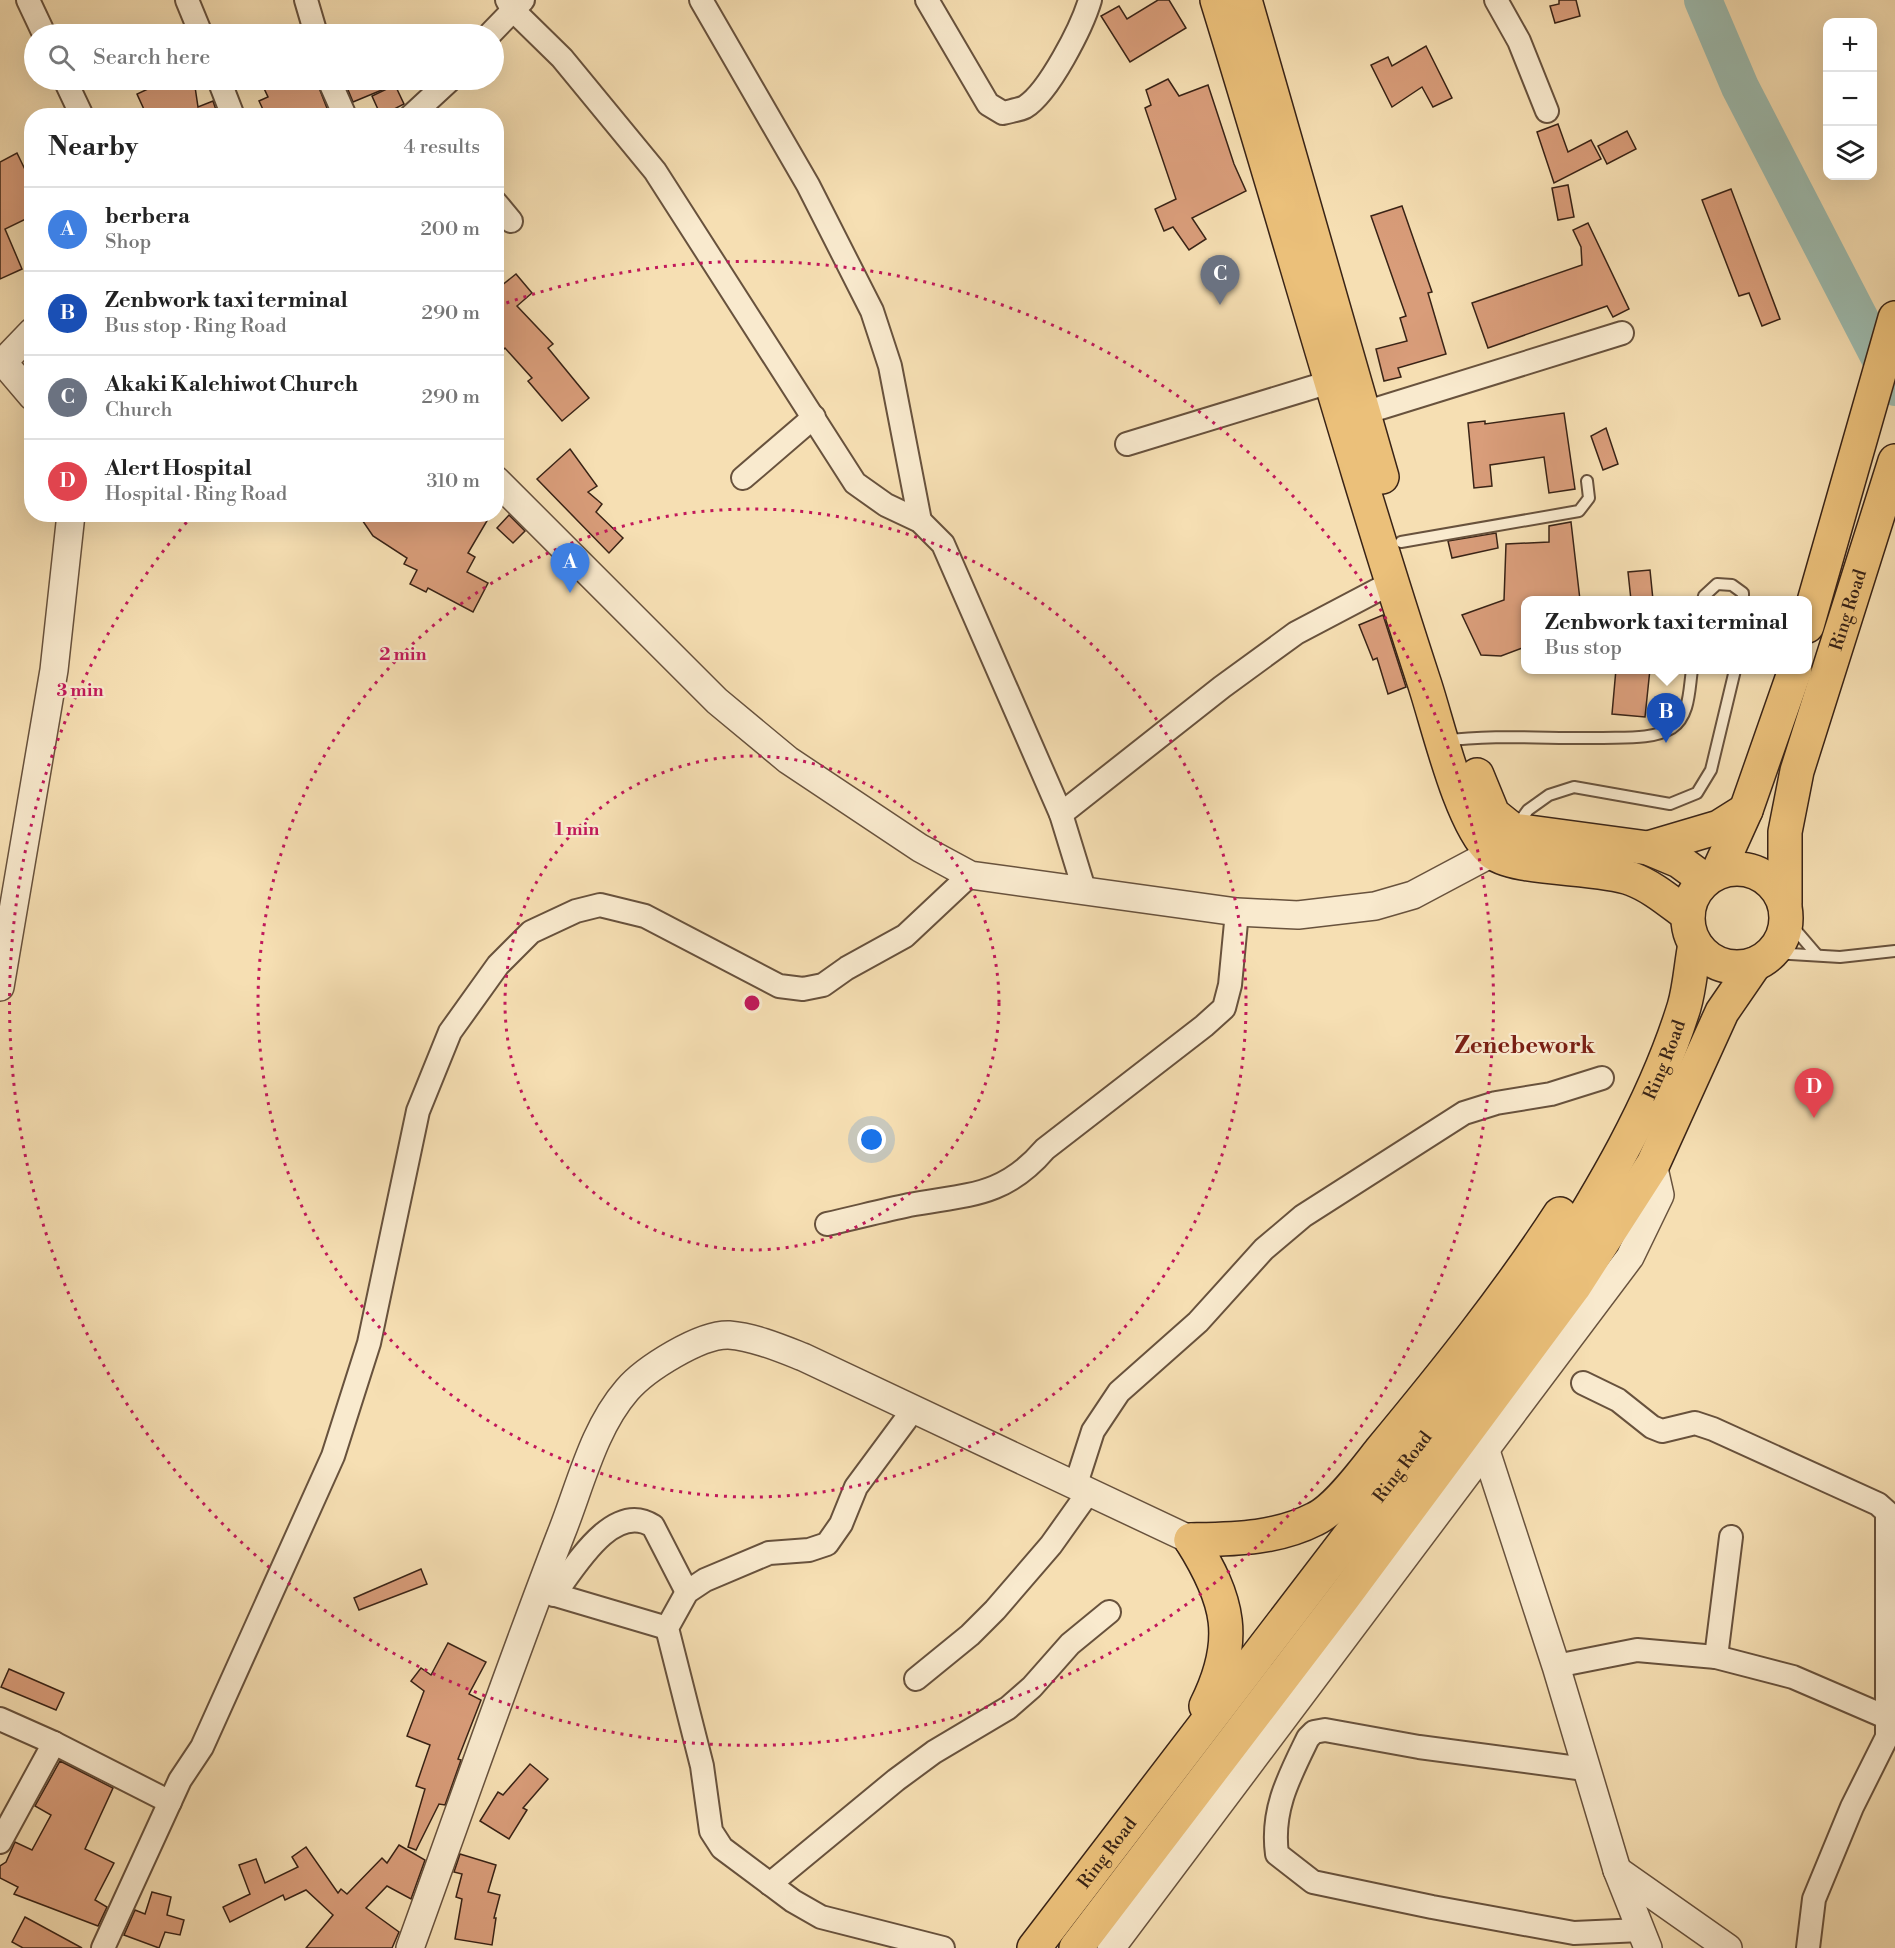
<!DOCTYPE html>
<html lang="en">
<head>
<meta charset="utf-8">
<style>
	:root { --surface:#fff; --page:#f2f2f2; --text:#222; --muted:#767676; --line:#e0e0e0; --accent:#0f766e }
	body { margin:0; font-family:"Libre Bodoni",serif; background:var(--page); color:var(--text) }
	.controls { position:absolute; right:18px; top:18px; display:grid; overflow:hidden; border-radius:12px; box-shadow:0 6px 24px #0002 }
	.controls button { width:54px; height:54px; display:grid; place-items:center; padding:0; border:0; border-bottom:2px solid var(--line); background:var(--surface); color:var(--text); font:30px sans-serif }
	.you { position:absolute; left:872px; top:1140px; width:21px; height:21px; margin:-15px; border:4px solid #fff; border-radius:50%; background:#1a73e8; box-shadow:0 0 0 9px #1a73e833 }
	.badge { display:grid; place-items:center; width:39px; height:39px; border-radius:50%; background:var(--accent); color:#fff; font-size:20px; font-weight:700 }
	.pin { position:absolute; translate:-50% -50px; filter:drop-shadow(0 2px 3px #0008) }
	.pin::after { content:''; position:absolute; top:32px; width:21px; height:18px; background:inherit; clip-path:polygon(0 0,100% 0,50% 100%) }
	.popup { position:absolute; left:1521px; top:596px; width:291px; height:78px; box-sizing:border-box; display:grid; place-content:center; border-radius:12px; background:var(--surface); filter:drop-shadow(0 2px 4px #0005); font-size:20px; white-space:nowrap; color:var(--muted) }
	.popup b { font-size:22px; color:var(--text) }
	.popup::after { content:''; position:absolute; left:50%; top:100%; margin-left:-12px; border:12px solid transparent; border-top-color:var(--surface) }
	.list { margin:0; padding:0; list-style:none }
	h2 { display:flex; justify-content:space-between; align-items:center; height:78px; margin:0; padding:0 24px; font-size:26px }
	h2 small { font-size:20px; font-weight:400; color:var(--muted) }
	.list li { display:grid; grid-template-columns:39px 1fr auto; gap:18px; align-items:center; box-sizing:border-box; height:84px; padding:0 24px; border-top:2px solid var(--line) }
	.list b { display:block; font-size:22px; white-space:nowrap }
	.list p { margin:0; font-size:20px; white-space:nowrap; color:var(--muted) }
	.list em { font-size:20px; font-style:normal; color:var(--muted) }
	.icon { flex:none; width:33px; height:33px; fill:none; stroke:currentColor; stroke-width:2; stroke-linecap:round; stroke-linejoin:round }
	.map { position:relative; flex:none; width:1895px; height:1948px; overflow:hidden }
	.search { position:absolute; background:var(--surface); box-shadow:0 6px 24px #0002; left:24px; top:24px; width:480px; height:66px; display:flex; align-items:center; gap:15px; box-sizing:border-box; padding:0 21px; border-radius:33px; color:var(--muted); font-size:22px }
	.panel { position:absolute; background:var(--surface); box-shadow:0 6px 24px #0002; left:24px; top:108px; width:480px; height:414px; border-radius:24px }
	.map>svg:first-child { display:block }
	.lines { fill:none; stroke-linecap:round; stroke-linejoin:round }
	.river { stroke:#9dbcb0; stroke-width:38 }
	.building { fill:#d99d7a; stroke:#392316; stroke-width:1.5 }
	.service-casing { stroke:#68523d; stroke-width:14 }
	.minor-casing { stroke:#68523d; stroke-width:26 }
	.tertiary-casing { stroke:#68523d; stroke-width:30 }
	.primary-casing { stroke:#392316; stroke-width:36 }
	.trunk-casing { stroke:#392316; stroke-width:36 }
	.service { stroke:#f9eace; stroke-width:10 }
	.minor { stroke:#f9eace; stroke-width:22 }
	.tertiary { stroke:#f9eace; stroke-width:27 }
	.primary { stroke:#ebc07a; stroke-width:33 }
	.trunk { stroke:#ebc07a; stroke-width:33 }
	.ring { fill:none; stroke:#c2185b; stroke-width:3; stroke-dasharray:3 6 }
	.labels { text-anchor:middle; dominant-baseline:central; stroke-width:4.5; stroke-linejoin:round; paint-order:stroke }
	.street-label { font-size:18px; fill:#392316; stroke:#f9eace }
	.district-label { font-size:24px; font-weight:bold; fill:#7a1f14; stroke:#f9eace }
	.centre { fill:#c2185b; stroke:#f9eace; stroke-width:3 }
	.ring-label { font-size:18px; text-anchor:middle; font-weight:bold; fill:#c2185b; stroke:#f9eace; stroke-width:4.5; stroke-linejoin:round; paint-order:stroke }
</style>
</head>
<body>
<div class="map">
<svg width="1895" height="1948" viewBox="0 0 1895 1948">
	<rect width="100%" height="100%" fill="#f6dfb3"/>
	<filter id="stains"><feTurbulence type="fractalNoise" baseFrequency=".00333" numOctaves="4"/><feColorMatrix values="0 0 0 0 .2 0 0 0 0 .09 0 0 0 0 .02 0 0 0 .5 -.17"/></filter>
	<radialGradient id="worn" r=".72"><stop offset=".6" stop-color="#630" stop-opacity="0"/><stop offset="1" stop-color="#630" stop-opacity=".3"/></radialGradient>
	<g class="lines">
		<!-- river -->
		<polyline class="river" points="1703,0 1740,87 1895,387"/>
	</g>
	<!-- building -->
	<g class="building">
		<polygon points="1158,0 1169,0 1186,28 1130,62 1101,16 1119,6 1127,19"/>
		<polygon points="1559,0 1576,0 1580,16 1555,23 1550,6 1559,4"/>
		<polygon points="1426,46 1452,98 1433,107 1422,87 1392,107 1371,65 1388,57 1392,66"/>
		<polygon points="1168,79 1179,96 1208,85 1234,164 1246,191 1192,218 1206,239 1189,250 1173,227 1164,231 1155,209 1176,199 1145,108 1151,105 1146,90"/>
		<polygon points="167,80 194,80 198,107 213,101 218,116 147,116 137,94"/>
		<polygon points="260,80 316,80 330,116 266,116 259,101 268,97"/>
		<polygon points="344,80 406,80 353,102"/>
		<polygon points="395,85 404,104 381,116 372,96"/>
		<polygon points="1558,124 1568,152 1591,140 1601,159 1554,183 1537,132"/>
		<polygon points="1627,131 1636,149 1607,164 1598,146"/>
		<polygon points="17,153 32,184 32,216 5,229 22,269 0,279 0,162"/>
		<polygon points="1568,185 1574,217 1558,220 1552,188"/>
		<polygon points="1731,189 1780,319 1762,326 1749,293 1739,296 1702,200"/>
		<polygon points="1402,206 1432,292 1428,293 1446,354 1398,368 1401,377 1384,381 1376,349 1407,341 1400,318 1406,316 1371,216"/>
		<polygon points="1588,223 1629,309 1613,317 1607,306 1488,348 1472,303 1582,265 1581,247 1573,230"/>
		<polygon points="516,274 532,293 517,306 553,344 548,348 589,398 562,421 528,381 532,378 505,348 496,357 496,290"/>
		<polygon points="1564,413 1575,489 1549,493 1544,457 1490,465 1492,486 1474,488 1468,423 1485,421 1485,424"/>
		<polygon points="1606,428 1618,464 1603,470 1591,436"/>
		<polygon points="570,449 597,486 588,492 602,504 596,512 623,538 609,553 537,479"/>
		<polygon points="358,514 491,514 468,553 475,557 467,572 488,583 473,612 428,588 426,592 410,584 417,570 404,564 407,558 373,536"/>
		<polygon points="509,515 525,531 513,543 497,528"/>
		<polygon points="1571,522 1580,600 1525,600 1525,647 1501,656 1481,655 1462,615 1504,600 1506,544 1549,542 1549,526"/>
		<polygon points="1496,533 1498,548 1452,558 1448,541"/>
		<polygon points="1650,570 1653,600 1631,600 1628,572"/>
		<polygon points="1383,615 1406,687 1388,694 1377,658 1373,660 1359,625"/>
		<polygon points="1616,669 1650,669 1645,717 1612,714"/>
		<polygon points="421,1569 427,1584 359,1610 354,1598"/>
		<polygon points="448,1643 486,1662 469,1694 481,1700 458,1759 461,1760 445,1805 439,1804 416,1850 408,1847 425,1789 416,1786 430,1745 407,1736 424,1691 411,1681 421,1668 431,1675"/>
		<polygon points="9,1669 64,1693 56,1710 1,1687"/>
		<polygon points="60,1761 113,1788 85,1849 114,1863 95,1900 107,1907 98,1926 14,1894 18,1887 0,1878 0,1866 6,1862 15,1842 32,1850 51,1815 35,1806"/>
		<polygon points="530,1764 548,1779 523,1808 527,1810 509,1839 480,1821 498,1792 503,1795"/>
		<polygon points="399,1845 425,1860 411,1899 387,1886 366,1908 399,1932 392,1948 306,1948 333,1915 306,1890 285,1900 283,1895 230,1922 223,1907 250,1894 239,1865 256,1859 265,1883 298,1867 292,1857 306,1847 338,1893 341,1889 347,1894 382,1858 387,1863"/>
		<polygon points="460,1854 496,1865 488,1892 500,1895 494,1918 496,1918 492,1945 455,1939 462,1899 456,1897 462,1874 454,1872"/>
		<polygon points="152,1892 171,1897 167,1915 184,1920 180,1935 165,1932 159,1948 124,1935 135,1910 145,1914"/>
		<polygon points="25,1917 82,1948 23,1948 12,1942"/>
	</g>
	<g class="lines">
		<!-- service casing -->
		<g class="service-casing">
			<g id="service">
				<polyline points="1401,542 1579,511 1589,498 1587,481"/>
				<polyline points="1703,600 1704,596 1717,584 1732,585 1743,593 1743,600"/>
				<path d="M1444,741C1495,734 1549,739 1600,738C1623,737 1652,740 1672,728C1690,716 1689,689 1692,670"/>
				<polyline points="1517,825 1528,810 1549,795 1574,787 1670,804 1697,793 1711,770 1735,670"/>
				<polyline points="1787,920 1817,955"/>
				<polyline points="1773,953 1840,957 1895,951"/>
			</g>
		</g>
		<!-- minor casing -->
		<g class="minor-casing">
			<g id="minor">
				<polyline points="28,0 44,34"/>
				<polyline points="187,0 201,34"/>
				<polyline points="306,0 316,34"/>
				<polyline points="507,0 512,9 562,58 655,171 855,483 886,505 920,521 943,544 1061,814 1084,889"/>
				<polyline points="701,0 808,185 872,311 890,366 920,521"/>
				<path d="M927,0L988,104L1003,113C1010,111 1019,110 1025,107C1049,92 1082,27 1090,0"/>
				<polyline points="1496,0 1519,41 1547,111"/>
				<polyline points="490,34 523,0"/>
				<polyline points="65,80 82,116"/>
				<polyline points="219,80 233,116"/>
				<polyline points="329,80 345,116"/>
				<polyline points="411,116 450,80"/>
				<polyline points="496,203 511,221"/>
				<polyline points="1364,413 1622,333"/>
				<polyline points="1127,444 1330,382"/>
				<polyline points="743,478 814,417"/>
				<polyline points="1061,814 1222,687 1296,633 1391,583"/>
				<path d="M827,1224C854,1218 881,1211 909,1205C967,1194 1003,1198 1045,1149L1204,1026L1224,1008L1230,985L1237,912"/>
				<polyline points="1583,1383 1618,1400 1652,1427 1662,1431 1695,1423 1713,1429 1878,1504 1887,1512 1887,1737 1852,1807 1814,1899 1808,1948"/>
				<polyline points="913,1410 856,1487 841,1524 827,1544 809,1550 769,1553 705,1580 687,1592 667,1628 702,1766 711,1831 722,1848 793,1901 821,1917 943,1948"/>
				<polyline points="1075,1487 1093,1431 1119,1392 1198,1322 1264,1249 1303,1216 1464,1113 1496,1103 1551,1094 1602,1078"/>
				<polyline points="542,1591 667,1628"/>
				<path d="M554,1595C574,1568 613,1500 653,1526L687,1592"/>
				<polyline points="1716,1657 1731,1537"/>
				<polyline points="1556,1666 1637,1650 1716,1657 1793,1677 1895,1721"/>
				<polyline points="916,1679 970,1635 995,1610 1051,1545 1088,1493"/>
				<polyline points="0,1719 54,1743 170,1802"/>
				<path d="M1585,1769L1419,1747L1325,1730L1314,1732L1308,1738C1289,1777 1271,1810 1277,1854L1313,1882L1432,1907L1574,1933L1641,1930"/>
				<polyline points="0,1842 54,1743"/>
				<polyline points="770,1884 896,1780 934,1752 1008,1708 1032,1687 1070,1644 1109,1612"/>
				<polyline points="103,1948 180,1780 202,1747 333,1456 369,1343 418,1111 450,1032 498,965 531,932 576,911 600,905 645,916 779,986 803,989 823,985 847,968 905,936 970,875"/>
			</g>
		</g>
		<!-- tertiary casing -->
		<g class="tertiary-casing">
			<g id="tertiary">
				<polyline points="32,332 3,362 32,396"/>
				<polyline points="496,480 717,701 788,760 920,848 970,875 1237,912 1298,915 1375,906 1413,895 1492,853 1506,837"/>
				<polyline points="0,987 54,670 71,514"/>
				<polyline points="1486,1451 1556,1666 1617,1870 1648,1948"/>
				<polyline points="1617,1870 1728,1948"/>
				<path d="M410,1948C460,1810 508,1671 561,1534C580,1487 593,1429 627,1390C645,1369 700,1334 729,1335C754,1337 780,1348 803,1357L1191,1540"/>
				<polyline points="1111,1948 1630,1257 1660,1195 1653,1164"/>
			</g>
		</g>
		<!-- primary casing -->
		<g class="primary-casing">
			<g id="primary">
				<path d="M1217,0C1287,227 1350,456 1424,682C1438,724 1460,822 1491,851C1512,871 1598,866 1632,879C1653,887 1670,902 1688,915"/>
				<polyline points="1245,0 1382,477"/>
				<polyline points="1477,775 1493,814 1513,830 1648,848 1679,861 1705,880"/>
			</g>
		</g>
		<!-- trunk casing -->
		<g class="trunk-casing">
			<g id="trunk">
				<polyline points="1807,626 1895,318"/>
				<polyline points="1648,848 1719,827 1746,810"/>
				<circle cx="1737" cy="918" r="49"/>
				<polyline points="1718,872 1746,810 1795,670"/>
				<path id="s1" d="M1785,903V832L1797,771L1895,461"/>
				<path d="M1191,1540C1234,1539 1276,1539 1315,1519C1337,1509 1366,1469 1381,1450C1444,1374 1506,1297 1560,1214"/>
				<path d="M1191,1540C1229,1600 1239,1640 1206,1706"/>
				<path id="s2" d="M1034,1948L1546,1279C1600,1193 1654,1104 1684,1007C1690,987 1691,964 1695,944"/>
				<polyline points="1076,1948 1343,1598 1574,1287 1653,1164 1722,1012 1755,964"/>
			</g>
		</g>
		<!-- service -->
		<use href="#service" class="service"/>
		<!-- minor -->
		<use href="#minor" class="minor"/>
		<!-- tertiary -->
		<use href="#tertiary" class="tertiary"/>
		<!-- primary -->
		<use href="#primary" class="primary"/>
		<!-- trunk -->
		<use href="#trunk" class="trunk"/>
	</g>
	<!-- distance rings -->
	<g class="ring">
		<circle cx="752" cy="1003" r="247"/>
		<circle cx="752" cy="1003" r="494"/>
		<path d="M498 306A742 742 0 1 1 192 516"/>
	</g>
	<g class="labels">
		<!-- street labels -->
		<g class="street-label">
			<text stroke="none"><textPath href="#s1" startOffset="302">Ring Road</textPath></text>
			<text stroke="none"><textPath href="#s2" startOffset="1092">Ring Road</textPath></text>
			<text stroke="none"><textPath href="#s2" startOffset="606">Ring Road</textPath></text>
			<text stroke="none"><textPath href="#s2" startOffset="120">Ring Road</textPath></text>
		</g>
		<!-- district labels -->
		<g class="district-label">
			<text x="1525" y="1046">Zenebework</text>
		</g>
	</g>
	<circle cx="752" cy="1003" r="9" class="centre"/>
	<g class="ring-label">
		<text x="403" y="660">2 min</text>
		<text x="80" y="696">3 min</text>
		<text x="577" y="835">1 min</text>
	</g>
	<rect width="100%" height="100%" filter="url(#stains)"/>
	<rect width="100%" height="100%" fill="url(#worn)"/>
</svg>
<div class="controls">
<button>+</button>
<button>−</button>
<button><svg class="icon" aria-label="layers" viewBox="0 0 24 24"><path d="M12 4l9 5-9 5-9-5zM3 14l9 5 9-5"/></svg></button>
</div>
<div class="you"></div>
<div class="pin badge" style="left:570px;top:593px;background:#3f7fe0">A</div>
<div class="pin badge" style="left:1666px;top:743px;background:#1a4fb4">B</div>
<div class="popup"><b>Zenbwork taxi terminal</b>Bus stop</div>
<div class="pin badge" style="left:1220px;top:305px;background:#6b7280">C</div>
<div class="pin badge" style="left:1814px;top:1118px;background:#e0444e">D</div>
<div class="search"><svg class="icon" aria-label="search" viewBox="0 0 24 24"><circle cx="10" cy="10" r="6"/><path d="M15 15l6 6"/></svg>Search here</div>
<section class="panel">
<h2>Nearby<small>4 results</small></h2>
<ul class="list">
<li><span class="badge" style="background:#3f7fe0">A</span><div><b>berbera</b><p>Shop</p></div><em>200 m</em></li>
<li><span class="badge" style="background:#1a4fb4">B</span><div><b>Zenbwork taxi terminal</b><p>Bus stop · Ring Road</p></div><em>290 m</em></li>
<li><span class="badge" style="background:#6b7280">C</span><div><b>Akaki Kalehiwot Church</b><p>Church</p></div><em>290 m</em></li>
<li><span class="badge" style="background:#e0444e">D</span><div><b>Alert Hospital</b><p>Hospital · Ring Road</p></div><em>310 m</em></li>
</ul>
</section>
</div>
</body>
</html>
